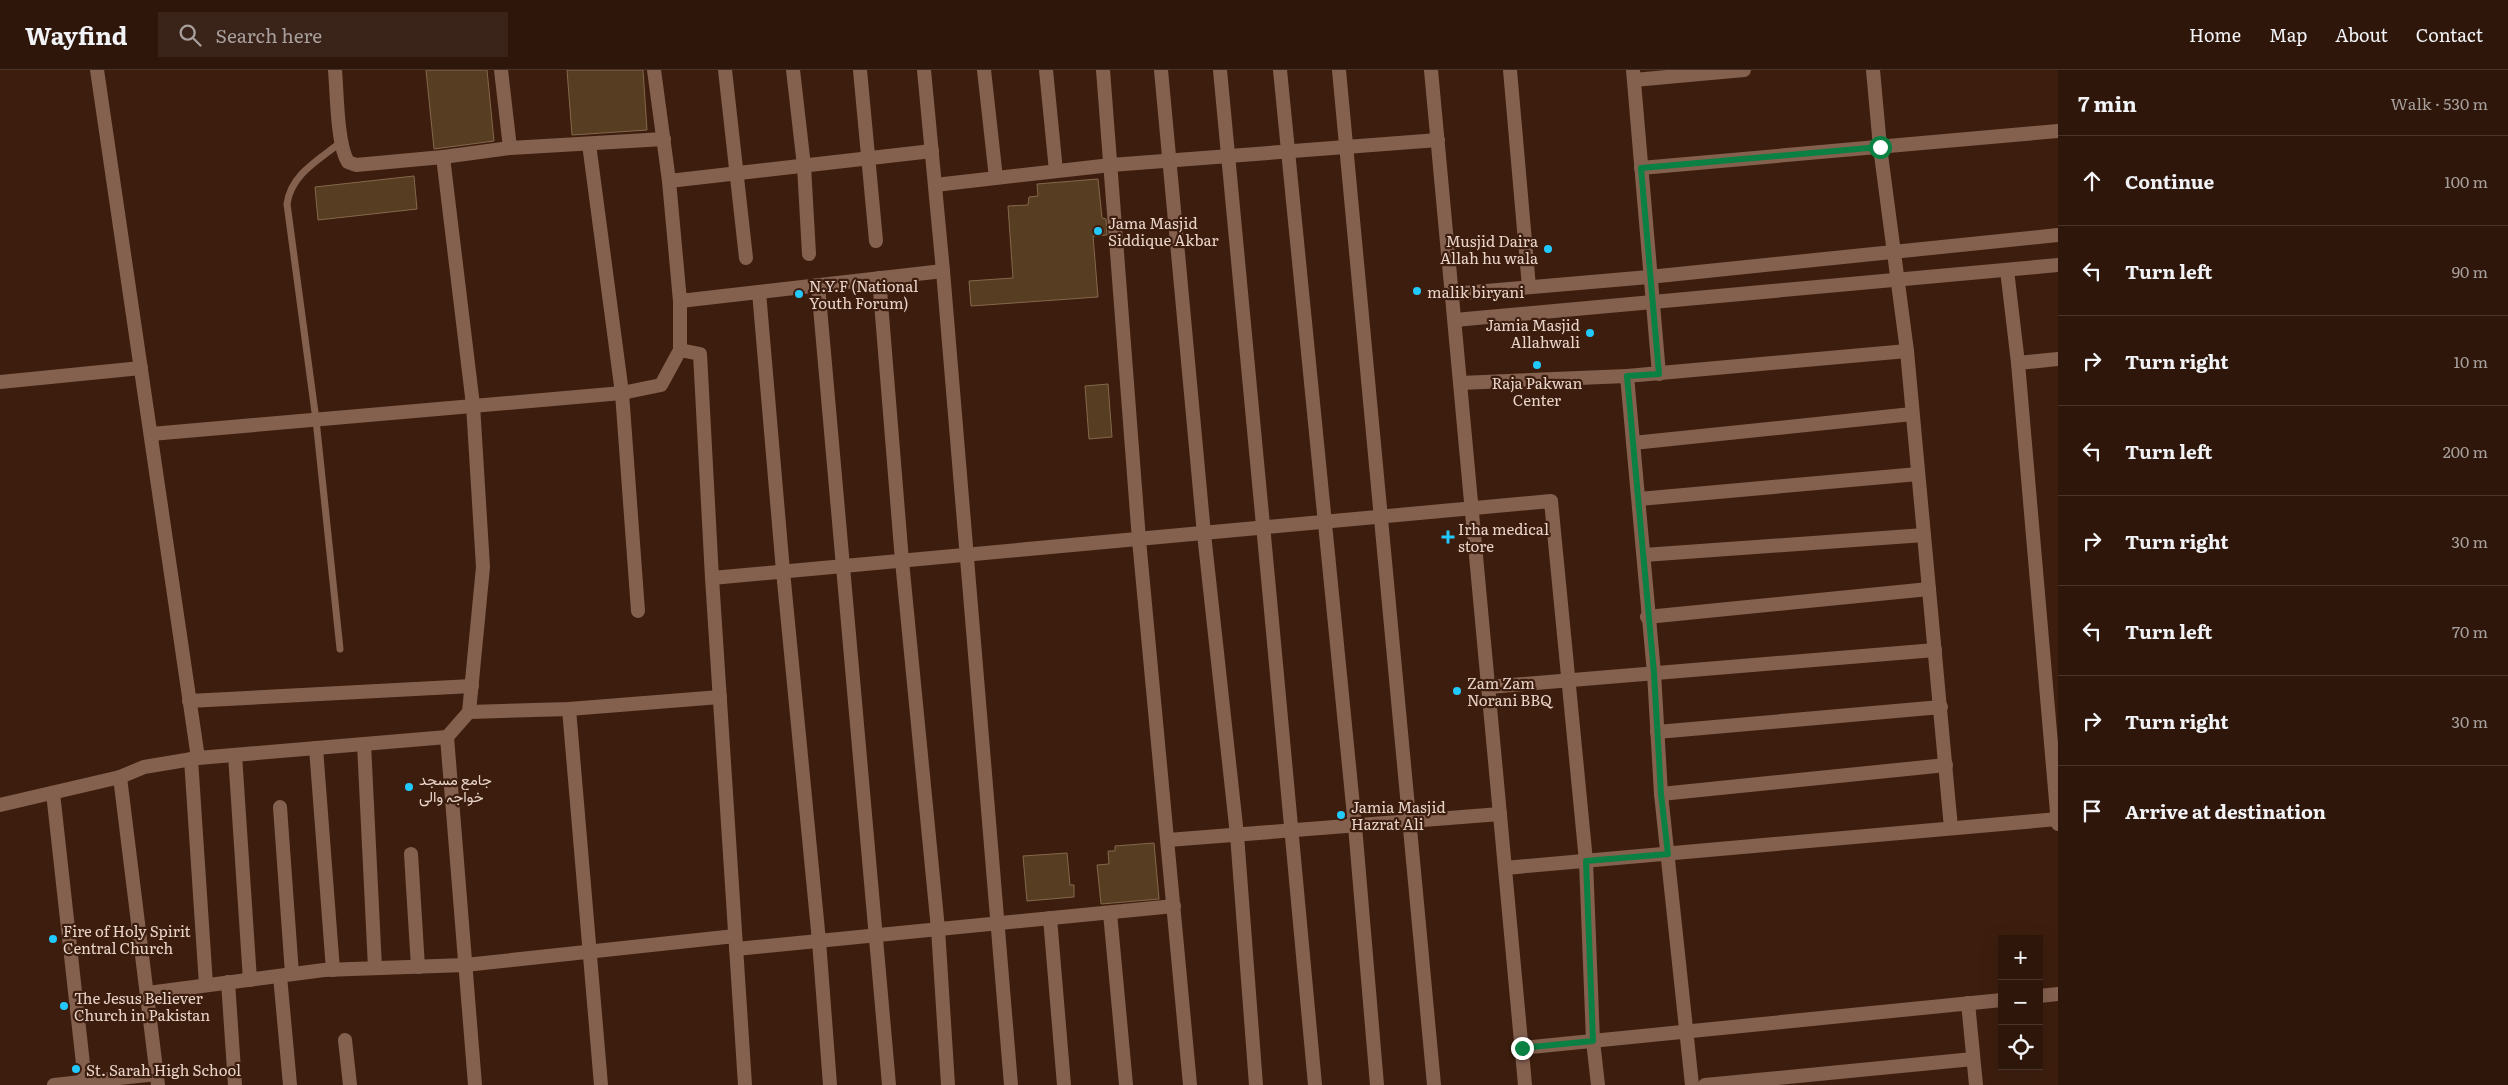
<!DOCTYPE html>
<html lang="en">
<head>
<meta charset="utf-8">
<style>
	:root { --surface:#2e160a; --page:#3a2318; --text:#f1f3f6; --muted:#a79f9c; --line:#49352b }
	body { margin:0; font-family:Literata,Vazirmatn,serif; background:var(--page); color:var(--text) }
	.controls { position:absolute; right:15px; bottom:15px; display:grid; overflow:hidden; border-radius:0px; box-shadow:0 5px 20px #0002 }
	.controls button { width:45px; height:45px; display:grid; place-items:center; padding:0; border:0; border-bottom:1px solid var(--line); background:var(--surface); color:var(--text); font:25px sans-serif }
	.stop { position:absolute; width:15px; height:15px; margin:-11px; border:4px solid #0b8043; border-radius:50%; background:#fff }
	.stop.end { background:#0b8043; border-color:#fff; box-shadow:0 1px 5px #0008 }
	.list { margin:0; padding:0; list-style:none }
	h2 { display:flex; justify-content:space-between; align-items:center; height:65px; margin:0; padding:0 20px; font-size:21px }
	h2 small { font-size:16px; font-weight:400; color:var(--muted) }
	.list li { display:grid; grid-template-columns:32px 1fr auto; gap:15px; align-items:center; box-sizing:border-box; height:90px; padding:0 20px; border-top:1px solid var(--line) }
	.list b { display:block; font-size:19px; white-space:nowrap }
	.list em { font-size:16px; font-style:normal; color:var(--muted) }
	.icon { flex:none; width:28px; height:28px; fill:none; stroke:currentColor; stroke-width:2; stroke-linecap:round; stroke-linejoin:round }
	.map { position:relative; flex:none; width:2058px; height:1015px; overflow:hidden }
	header { display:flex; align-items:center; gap:30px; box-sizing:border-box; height:70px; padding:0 25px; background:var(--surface); border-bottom:1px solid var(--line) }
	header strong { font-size:24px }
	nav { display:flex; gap:28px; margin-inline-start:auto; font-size:18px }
	.search { width:350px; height:45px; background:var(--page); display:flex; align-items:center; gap:12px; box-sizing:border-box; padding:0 18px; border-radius:0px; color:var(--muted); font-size:19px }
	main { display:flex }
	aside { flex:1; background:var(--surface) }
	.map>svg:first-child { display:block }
	.building { fill:#573d22; stroke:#84684c }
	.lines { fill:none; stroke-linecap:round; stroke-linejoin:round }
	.service { stroke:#84604f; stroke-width:7 }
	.minor { stroke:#84604f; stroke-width:14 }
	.tertiary { stroke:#84604f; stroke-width:14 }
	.route { stroke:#0b8043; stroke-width:6 }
	.poi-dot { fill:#22c9fd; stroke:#3d1e0e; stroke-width:2 }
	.labels { text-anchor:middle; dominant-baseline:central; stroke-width:4.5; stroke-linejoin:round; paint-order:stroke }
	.poi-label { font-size:15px; fill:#e9d4ca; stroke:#3d1e0e; text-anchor:start }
</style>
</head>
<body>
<header>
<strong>Wayfind</strong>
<div class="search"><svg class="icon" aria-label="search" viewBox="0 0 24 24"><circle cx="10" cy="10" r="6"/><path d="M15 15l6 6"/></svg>Search here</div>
<nav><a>Home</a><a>Map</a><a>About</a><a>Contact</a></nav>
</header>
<main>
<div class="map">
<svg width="2058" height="1015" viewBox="0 0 2058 1015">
	<rect width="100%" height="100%" fill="#3d1e0e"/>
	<!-- building -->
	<g class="building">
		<polygon points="426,0 487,0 494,71 434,79"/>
		<polygon points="567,0 643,0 647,60 572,65"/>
		<polygon points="414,106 417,139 318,150 315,117"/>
		<polygon points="1098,109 1102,148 1106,149 1107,165 1093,166 1098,227 971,236 969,211 1013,208 1008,136 1028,135 1029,127 1038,126 1037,114"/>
		<polygon points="1108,314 1112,367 1089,369 1085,316"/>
		<polygon points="1154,773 1159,829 1101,834 1097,795 1109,794 1108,781 1115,781 1115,776"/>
		<polygon points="1067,783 1070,815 1074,815 1074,827 1027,831 1023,786"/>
	</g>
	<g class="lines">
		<!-- service -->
		<path class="service" d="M340,579L316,350L287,134C291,104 319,90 341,72"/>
		<!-- minor -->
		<g class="minor">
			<polyline points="97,0 198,688"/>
			<path d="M335,0C337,22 337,75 348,92L356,95L443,87L510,78"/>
			<polyline points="501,0 510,78 664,69"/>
			<polyline points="725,0 746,188"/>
			<polyline points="793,0 804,96 809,184"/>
			<polyline points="860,0 876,171"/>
			<polyline points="924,0 943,201 1011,1015"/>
			<polyline points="984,0 996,108"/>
			<polyline points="1046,0 1056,101"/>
			<polyline points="1103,0 1139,470 1190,1015"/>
			<polyline points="1161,0 1204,464 1237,765 1256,1015"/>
			<path d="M1220,0C1250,339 1286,676 1315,1015"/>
			<polyline points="1280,0 1355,756 1377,1015"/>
			<polyline points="1339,0 1434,1015"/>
			<polyline points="1510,0 1529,217"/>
			<polyline points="1633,0 1659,304"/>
			<polyline points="1873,0 1880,77 1907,281 1951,758"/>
			<polyline points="1634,10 1744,0"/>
			<polyline points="589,74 622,323 638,541"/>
			<polyline points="443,87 473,335 483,497 469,642"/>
			<polyline points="1641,98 2058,61"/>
			<polyline points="669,111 932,81"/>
			<polyline points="935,115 1111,95 1438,70"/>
			<polyline points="879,208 902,491 938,859 948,1015"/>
			<polyline points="818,215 889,1015"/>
			<polyline points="759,222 783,501 819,871 830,1015"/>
			<polyline points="680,231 943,201"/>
			<polyline points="680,280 700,284 712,508 745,1015"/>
			<polyline points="2018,293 2058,289"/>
			<polyline points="0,312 141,298"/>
			<polyline points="1460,313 1627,306"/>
			<polyline points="151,364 622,323 661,315 680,280 680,231 669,111 654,0"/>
			<polyline points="1633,373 1912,344"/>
			<polyline points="1639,429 1918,404"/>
			<polyline points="1644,485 1924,465"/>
			<polyline points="712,508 1551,431 1586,791 1593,971 1598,1015"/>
			<polyline points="1647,547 1929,519"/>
			<polyline points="1488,617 1935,580"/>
			<polyline points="189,631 472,616"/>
			<polyline points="569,639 601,1015"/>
			<polyline points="1657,662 1941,637"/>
			<polyline points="447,667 475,1015"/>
			<polyline points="364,674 375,898"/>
			<polyline points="316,678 333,900"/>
			<polyline points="235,685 250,910"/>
			<polyline points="191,689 206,915"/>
			<polyline points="120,707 158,1015"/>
			<polyline points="53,723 85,1012"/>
			<polyline points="1661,724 1946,695"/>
			<polyline points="0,735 120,707 144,697 198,688 447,667 469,642 569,639 720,627"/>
			<polyline points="280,737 292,904"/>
			<polyline points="1168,770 1500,744"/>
			<polyline points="411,784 418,897"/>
			<polyline points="1505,798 2058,749"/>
			<polyline points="1110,843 1126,1015"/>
			<polyline points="1050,848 1064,1015"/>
			<polyline points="736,879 1174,836"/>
			<polyline points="280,906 290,1015"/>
			<polyline points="228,912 235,1015"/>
			<polyline points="148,923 324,900 465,895 735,866"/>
			<polyline points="2039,926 2058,924"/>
			<polyline points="1968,933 1976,1015"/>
			<polyline points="345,970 350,1015"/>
			<polyline points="1522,978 2002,930"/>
			<polyline points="54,1015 157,1004"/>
			<polyline points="1692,1015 1661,724 1654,603 1627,306 1907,281"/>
			<polyline points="1705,1015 1973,989"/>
		</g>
		<!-- tertiary -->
		<g class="tertiary">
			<polyline points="1431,0 1525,1015"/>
			<polyline points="2007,200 2018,293 2058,754"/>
			<polyline points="1452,224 1649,207 2058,165"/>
			<polyline points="1455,250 2058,195"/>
		</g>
	</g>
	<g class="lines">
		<!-- route -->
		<polyline class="route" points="1522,978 1593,971 1586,791 1668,784 1661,724 1654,603 1627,306 1659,304 1641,98 1880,77"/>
	</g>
	<!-- markers -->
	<g class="poi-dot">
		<circle cx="1098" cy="161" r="5"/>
		<circle cx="1548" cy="179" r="5"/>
		<circle cx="1417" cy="221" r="5"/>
		<circle cx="799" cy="224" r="5"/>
		<circle cx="1590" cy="263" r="5"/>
		<circle cx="1537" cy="295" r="5"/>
		<path d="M1445.5 459.5h5v5h5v5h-5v5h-5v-5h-5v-5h5z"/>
		<circle cx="1457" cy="621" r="5"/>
		<circle cx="409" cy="717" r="5"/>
		<circle cx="1341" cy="745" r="5"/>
		<circle cx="53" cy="869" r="5"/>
		<circle cx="64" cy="936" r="5"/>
		<circle cx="76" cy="999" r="5"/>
	</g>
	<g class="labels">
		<!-- poi labels -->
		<g class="poi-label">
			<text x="1108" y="152">Jama Masjid<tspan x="1108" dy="17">Siddique Akbar</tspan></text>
			<text x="1538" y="170" text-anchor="end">Musjid Daira<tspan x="1538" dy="17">Allah hu wala</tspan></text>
			<text x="809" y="215">N.Y.F (National<tspan x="809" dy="17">Youth Forum)</tspan></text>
			<text x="1427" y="221">malik biryani</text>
			<text x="1580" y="254" text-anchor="end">Jamia Masjid<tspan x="1580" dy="17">Allahwali</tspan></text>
			<text x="1537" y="312" text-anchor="middle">Raja Pakwan<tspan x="1537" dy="17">Center</tspan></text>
			<text x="1458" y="458">Irha medical<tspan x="1458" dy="17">store</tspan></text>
			<text x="1467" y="612">Zam Zam<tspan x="1467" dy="17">Norani BBQ</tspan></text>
			<text x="419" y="708">جامع مسجد<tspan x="419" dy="17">خواجہ والی</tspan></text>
			<text x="1351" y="736">Jamia Masjid<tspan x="1351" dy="17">Hazrat Ali</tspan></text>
			<text x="63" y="860">Fire of Holy Spirit<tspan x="63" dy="17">Central Church</tspan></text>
			<text x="74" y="927">The Jesus Believer<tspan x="74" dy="17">Church in Pakistan</tspan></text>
			<text x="86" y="999">St. Sarah High School</text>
		</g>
	</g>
</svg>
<div class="controls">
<button>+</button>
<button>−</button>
<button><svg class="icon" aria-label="locate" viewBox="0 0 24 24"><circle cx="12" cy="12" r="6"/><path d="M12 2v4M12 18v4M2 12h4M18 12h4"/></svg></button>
</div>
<div class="stop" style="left:1880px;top:77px"></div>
<div class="stop end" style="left:1522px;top:978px"></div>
</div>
<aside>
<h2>7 min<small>Walk · 530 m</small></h2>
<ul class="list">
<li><svg class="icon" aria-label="ahead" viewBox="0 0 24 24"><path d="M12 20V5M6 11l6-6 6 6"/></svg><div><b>Continue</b></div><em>100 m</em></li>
<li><svg class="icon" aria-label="left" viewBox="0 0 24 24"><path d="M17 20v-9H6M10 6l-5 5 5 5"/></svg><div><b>Turn left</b></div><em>90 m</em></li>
<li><svg class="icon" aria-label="right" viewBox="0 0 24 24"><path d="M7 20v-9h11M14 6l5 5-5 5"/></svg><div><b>Turn right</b></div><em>10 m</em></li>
<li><svg class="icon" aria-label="left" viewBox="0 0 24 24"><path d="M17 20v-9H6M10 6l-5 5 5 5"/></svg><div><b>Turn left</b></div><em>200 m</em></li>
<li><svg class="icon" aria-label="right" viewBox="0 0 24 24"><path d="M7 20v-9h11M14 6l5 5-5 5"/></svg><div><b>Turn right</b></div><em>30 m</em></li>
<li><svg class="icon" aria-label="left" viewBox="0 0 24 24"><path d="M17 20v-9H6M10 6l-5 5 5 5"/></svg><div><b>Turn left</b></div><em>70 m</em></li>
<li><svg class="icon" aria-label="right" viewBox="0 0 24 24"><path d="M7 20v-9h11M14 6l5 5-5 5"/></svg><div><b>Turn right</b></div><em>30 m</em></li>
<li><svg class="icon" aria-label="arrive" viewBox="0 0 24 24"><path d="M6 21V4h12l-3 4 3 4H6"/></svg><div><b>Arrive at destination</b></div></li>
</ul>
</aside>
</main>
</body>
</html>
